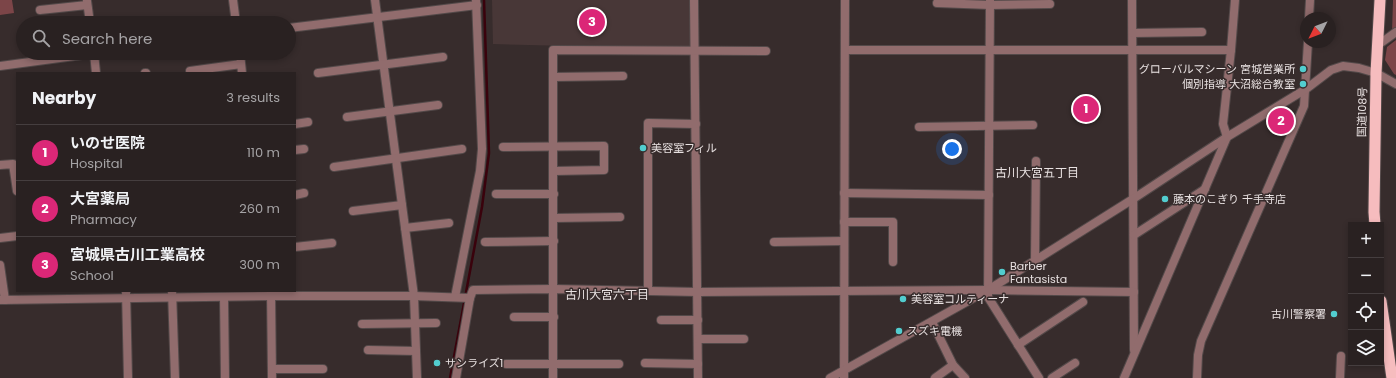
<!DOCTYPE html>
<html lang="en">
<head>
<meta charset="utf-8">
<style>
	:root { --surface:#292121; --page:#31292a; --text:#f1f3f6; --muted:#a5a3a5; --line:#453e3f; --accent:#db2777 }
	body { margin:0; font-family:Poppins,"Noto Sans JP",sans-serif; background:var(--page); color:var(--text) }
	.controls { position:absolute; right:12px; bottom:12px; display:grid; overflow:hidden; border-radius:0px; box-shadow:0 2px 6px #0003 }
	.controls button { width:36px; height:36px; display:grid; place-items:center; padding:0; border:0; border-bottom:1px solid var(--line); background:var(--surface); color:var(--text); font:20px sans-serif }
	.compass { position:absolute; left:1300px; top:12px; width:36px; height:36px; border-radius:50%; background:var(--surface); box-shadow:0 2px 6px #0003; rotate:228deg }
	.you { position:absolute; left:952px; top:149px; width:14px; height:14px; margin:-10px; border:3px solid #fff; border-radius:50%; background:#1a73e8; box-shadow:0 0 0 6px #1a73e833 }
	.badge { display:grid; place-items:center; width:26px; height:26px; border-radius:50%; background:var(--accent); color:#fff; font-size:13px; font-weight:700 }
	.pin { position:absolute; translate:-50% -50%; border:2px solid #fff; box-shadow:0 1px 4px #0006 }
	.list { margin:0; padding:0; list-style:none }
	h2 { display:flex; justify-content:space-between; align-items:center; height:52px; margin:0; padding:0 16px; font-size:17px }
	h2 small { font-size:13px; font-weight:400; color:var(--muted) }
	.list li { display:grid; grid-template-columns:26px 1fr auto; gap:12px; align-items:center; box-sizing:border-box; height:56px; padding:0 16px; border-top:1px solid var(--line) }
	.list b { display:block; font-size:15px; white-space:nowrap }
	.list p { margin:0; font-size:13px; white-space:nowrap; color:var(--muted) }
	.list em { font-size:13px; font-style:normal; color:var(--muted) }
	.icon { flex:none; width:22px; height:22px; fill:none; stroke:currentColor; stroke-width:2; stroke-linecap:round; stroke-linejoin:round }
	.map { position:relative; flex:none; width:1396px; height:378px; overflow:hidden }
	.search { position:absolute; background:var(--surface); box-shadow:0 2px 6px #0003; left:16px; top:16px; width:280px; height:44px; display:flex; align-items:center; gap:10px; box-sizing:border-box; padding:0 14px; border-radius:22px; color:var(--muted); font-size:15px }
	.panel { position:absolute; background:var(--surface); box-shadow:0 2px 6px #0003; left:16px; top:72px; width:280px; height:220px; border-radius:0px }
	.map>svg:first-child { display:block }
	.built { fill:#483737 }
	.green { fill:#7c4548 }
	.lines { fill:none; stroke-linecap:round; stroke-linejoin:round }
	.stream { stroke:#3a020c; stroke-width:2.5 }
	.minor-casing { stroke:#534949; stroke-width:10 }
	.tertiary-casing { stroke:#534949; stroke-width:10 }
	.trunk-casing { stroke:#534949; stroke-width:13 }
	.minor { stroke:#916c6d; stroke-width:8 }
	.tertiary { stroke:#916c6d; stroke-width:8 }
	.trunk { stroke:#f6bcbe; stroke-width:11 }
	.poi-dot { fill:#52cdcf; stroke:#372c2c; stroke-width:1.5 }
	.labels { text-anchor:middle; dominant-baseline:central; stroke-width:3; stroke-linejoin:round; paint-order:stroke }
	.poi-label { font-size:11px; fill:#e8e1e1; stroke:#372c2c; text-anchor:start }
	.street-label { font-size:11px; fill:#e8e1e1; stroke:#372c2c }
	.neighbourhood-label { font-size:12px; fill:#e8e1e1; stroke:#372c2c }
</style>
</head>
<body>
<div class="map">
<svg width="1396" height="378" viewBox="0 0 1396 378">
	<rect width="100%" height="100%" fill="#372c2c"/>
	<!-- built -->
	<polygon class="built" points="492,0 690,0 692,49 493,44"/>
	<!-- green -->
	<g class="green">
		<polygon points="0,0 12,0 14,13 0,15"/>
		<polygon points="1393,0 1396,0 1396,28 1392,33"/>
		<polygon points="1396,40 1396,75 1394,74 1385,60 1387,47"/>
	</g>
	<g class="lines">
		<!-- stream -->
		<polyline class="stream" points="450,378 482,207 489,153 484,0"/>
		<!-- minor casing -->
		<g class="minor-casing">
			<g id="minor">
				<polyline points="233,0 236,23"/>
				<polyline points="375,0 414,296 417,378"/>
				<polyline points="694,0 698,378"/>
				<polyline points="990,0 988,297 1039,378"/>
				<polyline points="1132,0 1134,350"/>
				<polyline points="87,1 90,23"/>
				<polyline points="937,3 990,5 1050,4"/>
				<polyline points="40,10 87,5"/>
				<polyline points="1309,18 1310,0"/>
				<polyline points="129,23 134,22"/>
				<polyline points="289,28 477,5"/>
				<polyline points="1133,33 1202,32"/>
				<polyline points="1378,45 1396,32"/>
				<polyline points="845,50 1231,50"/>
				<polyline points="94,53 96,73"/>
				<polyline points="240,53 242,73"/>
				<polyline points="0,66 97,53"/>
				<polyline points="190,71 241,64"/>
				<polyline points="145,73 146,73"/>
				<polyline points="318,73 443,57"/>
				<polyline points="553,77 623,76"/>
				<polyline points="347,117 438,105"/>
				<polyline points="295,124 308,122"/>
				<polyline points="919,127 1033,125"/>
				<polyline points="503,147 604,146 604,170 554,171"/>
				<polyline points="295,150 304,149"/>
				<polyline points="0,165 13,164 17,191"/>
				<polyline points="334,167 462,149"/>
				<polyline points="844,193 989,195"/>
				<polyline points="496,194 554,194"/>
				<polyline points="295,195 304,193"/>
				<polyline points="353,211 402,205"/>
				<polyline points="554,218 620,217"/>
				<polyline points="844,222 893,222 893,262"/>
				<polyline points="405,228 449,223"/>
				<polyline points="1134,235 1205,189"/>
				<polyline points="0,238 17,236"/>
				<polyline points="485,242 554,241"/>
				<polyline points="774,242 844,241"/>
				<polyline points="295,247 332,243"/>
				<polyline points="1035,261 1036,161"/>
				<polyline points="0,265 5,300"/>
				<polyline points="126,291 128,378"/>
				<polyline points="172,291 175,378"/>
				<polyline points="648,291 648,123 696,124"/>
				<polyline points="271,292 272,378"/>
				<polyline points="224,297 225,378"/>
				<polyline points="455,297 480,171 482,149 476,0"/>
				<polyline points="0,300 271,296 414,296 470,298"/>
				<polyline points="514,317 554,317"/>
				<polyline points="661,320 698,320"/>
				<polyline points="932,322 953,365 965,378"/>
				<polyline points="362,324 436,323"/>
				<polyline points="698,339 744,339"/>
				<polyline points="1018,345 1083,302"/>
				<polyline points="368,350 416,351"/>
				<polyline points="645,363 698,364"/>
				<polyline points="506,364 619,364"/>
				<polyline points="272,369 323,369"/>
				<polyline points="456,378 470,298 473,290 554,289 698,292 988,290 1134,292"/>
				<polyline points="553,378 553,50 766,51"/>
				<polyline points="844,378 845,0"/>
				<polyline points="935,378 953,365"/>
				<polyline points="1052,378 1075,363"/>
				<polyline points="1124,378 1227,137 1223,124 1231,50 1235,0"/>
				<polyline points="1197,378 1198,355 1201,341 1304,106 1308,42"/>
				<polyline points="1340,378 1341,356"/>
			</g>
		</g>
		<!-- tertiary casing -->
		<g class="tertiary-casing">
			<polyline id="tertiary" points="830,378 988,290 1133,199 1227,137 1306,89 1331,70 1343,66 1359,68 1376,73 1396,84"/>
		</g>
		<!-- trunk casing -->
		<g class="trunk-casing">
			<g id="trunk">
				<polyline points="1375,225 1374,212 1376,73 1380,0"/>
				<polyline points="1381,301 1392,378"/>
			</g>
		</g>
		<!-- minor -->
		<use href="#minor" class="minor"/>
		<!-- tertiary -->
		<use href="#tertiary" class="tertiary"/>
		<!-- trunk -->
		<use href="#trunk" class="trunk"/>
	</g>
	<!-- markers -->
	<g class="poi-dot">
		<circle cx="1303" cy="69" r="4"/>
		<circle cx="1303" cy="84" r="4"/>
		<circle cx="643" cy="148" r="4"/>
		<circle cx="1165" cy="199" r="4"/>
		<circle cx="1002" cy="272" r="4"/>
		<circle cx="903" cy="299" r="4"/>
		<circle cx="1334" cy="314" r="4"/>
		<circle cx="899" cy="331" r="4"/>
		<circle cx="437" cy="363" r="4"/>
	</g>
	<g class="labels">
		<!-- poi labels -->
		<g class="poi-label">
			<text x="1295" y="69" text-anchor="end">グローバルマシーン 宮城営業所</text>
			<text x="1295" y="84" text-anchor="end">個別指導 大沼総合教室</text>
			<text x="651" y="148">美容室フィル</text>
			<text x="1173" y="199">藤本のこぎり 千手寺店</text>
			<text x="1010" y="266">Barber<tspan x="1010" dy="13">Fantasista</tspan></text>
			<text x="911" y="299">美容室コルティーナ</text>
			<text x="1326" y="314" text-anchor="end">古川警察署</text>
			<text x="907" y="331">スズキ電機</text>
			<text x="445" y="363">サンライズ1</text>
		</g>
		<!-- street labels -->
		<g class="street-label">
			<text transform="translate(1362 112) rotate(-89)">国道108号</text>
		</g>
		<!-- neighbourhood labels -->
		<g class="neighbourhood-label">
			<text x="1037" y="172">古川大宮五丁目</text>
			<text x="607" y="294">古川大宮六丁目</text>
		</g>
	</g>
</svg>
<div class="controls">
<button>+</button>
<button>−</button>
<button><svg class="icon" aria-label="locate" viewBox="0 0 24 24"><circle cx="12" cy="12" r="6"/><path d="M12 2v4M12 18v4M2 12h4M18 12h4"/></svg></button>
<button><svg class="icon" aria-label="layers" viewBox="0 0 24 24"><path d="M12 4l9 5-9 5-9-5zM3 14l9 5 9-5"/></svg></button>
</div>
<svg class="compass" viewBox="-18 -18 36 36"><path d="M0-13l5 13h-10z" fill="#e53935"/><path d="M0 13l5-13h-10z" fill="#a5a3a5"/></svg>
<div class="you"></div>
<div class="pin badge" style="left:1086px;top:109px">1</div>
<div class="pin badge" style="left:1281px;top:121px">2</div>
<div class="pin badge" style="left:592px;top:22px">3</div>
<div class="search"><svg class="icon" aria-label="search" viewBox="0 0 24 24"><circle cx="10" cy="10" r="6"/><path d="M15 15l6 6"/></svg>Search here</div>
<section class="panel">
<h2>Nearby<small>3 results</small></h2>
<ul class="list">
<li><span class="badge">1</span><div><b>いのせ医院</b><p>Hospital</p></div><em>110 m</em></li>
<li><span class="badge">2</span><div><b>大宮薬局</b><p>Pharmacy</p></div><em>260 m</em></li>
<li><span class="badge">3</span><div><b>宮城県古川工業高校</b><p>School</p></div><em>300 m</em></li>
</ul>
</section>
</div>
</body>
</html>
